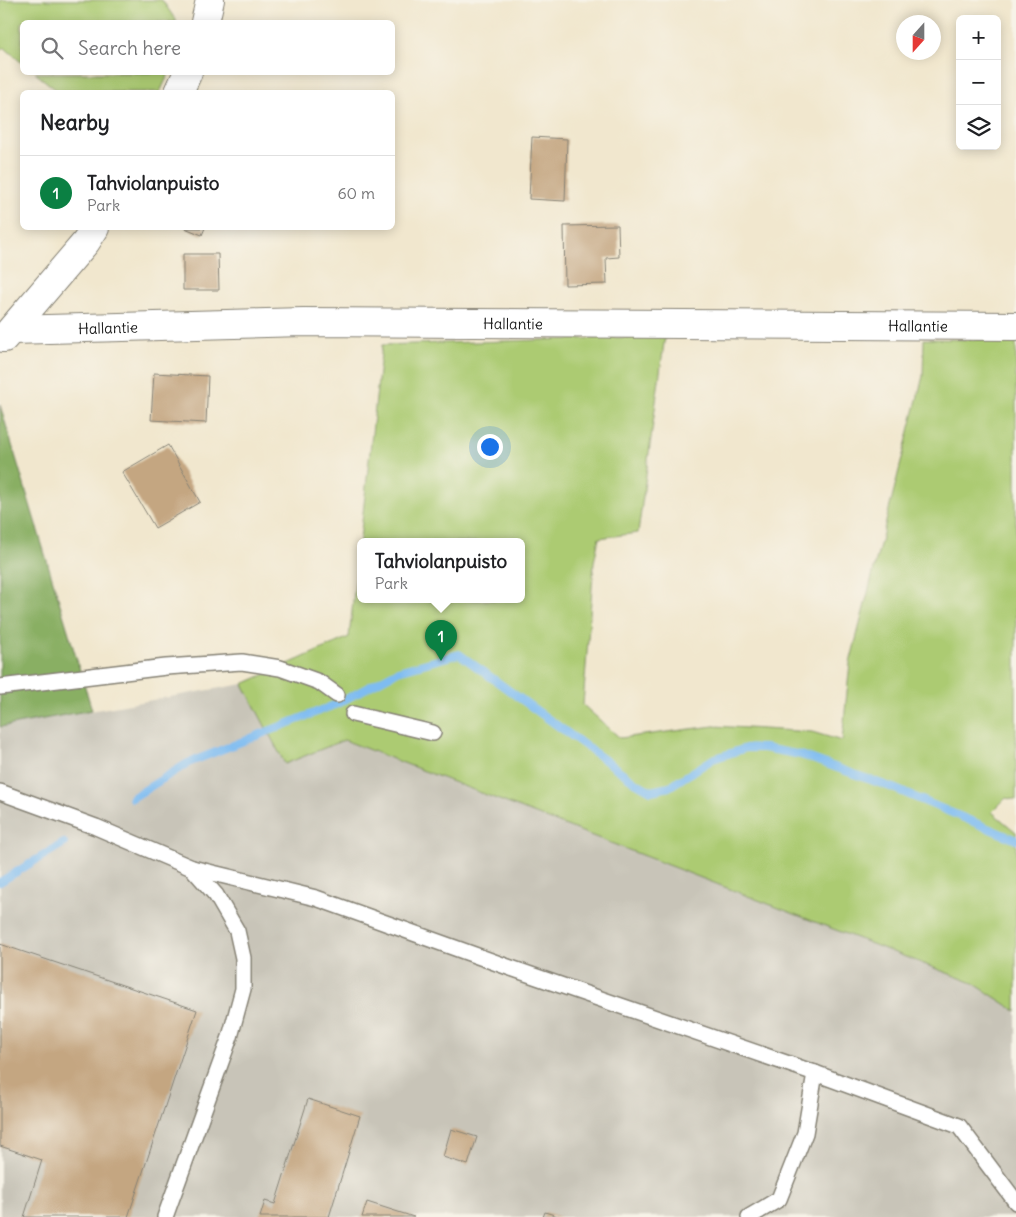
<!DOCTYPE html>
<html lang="en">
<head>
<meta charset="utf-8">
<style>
	:root { --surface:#fff; --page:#f6f6f6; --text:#202124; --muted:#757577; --line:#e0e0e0; --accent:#0b8043 }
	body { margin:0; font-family:Delius,sans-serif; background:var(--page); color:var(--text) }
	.controls { position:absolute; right:15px; top:15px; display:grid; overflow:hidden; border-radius:8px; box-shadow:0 2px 12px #0003 }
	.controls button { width:45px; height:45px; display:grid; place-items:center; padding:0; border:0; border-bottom:1px solid var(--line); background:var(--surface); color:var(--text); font:25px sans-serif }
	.compass { position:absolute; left:896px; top:15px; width:45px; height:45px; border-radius:50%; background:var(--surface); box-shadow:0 2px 12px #0003; rotate:201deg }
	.you { position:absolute; left:489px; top:446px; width:18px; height:18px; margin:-12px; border:4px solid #fff; border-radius:50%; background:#1a73e8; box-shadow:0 0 0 8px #1a73e833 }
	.badge { display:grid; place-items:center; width:32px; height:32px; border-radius:50%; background:var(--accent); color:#fff; font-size:16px; font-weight:700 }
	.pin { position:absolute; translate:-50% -41px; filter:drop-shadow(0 1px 2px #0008) }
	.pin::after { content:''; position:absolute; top:26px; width:18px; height:15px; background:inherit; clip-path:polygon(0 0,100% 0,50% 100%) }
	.popup { position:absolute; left:357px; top:538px; width:168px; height:65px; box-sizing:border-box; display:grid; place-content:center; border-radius:8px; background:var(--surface); filter:drop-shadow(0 1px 4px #0005); font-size:16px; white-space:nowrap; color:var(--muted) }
	.popup b { font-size:19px; color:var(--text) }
	.popup::after { content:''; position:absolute; left:50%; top:100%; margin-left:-10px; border:10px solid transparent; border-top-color:var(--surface) }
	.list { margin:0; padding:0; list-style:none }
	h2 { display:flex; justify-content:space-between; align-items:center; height:65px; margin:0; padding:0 20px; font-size:21px }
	h2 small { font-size:16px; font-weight:400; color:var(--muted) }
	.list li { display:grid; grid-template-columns:32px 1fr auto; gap:15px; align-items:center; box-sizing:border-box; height:75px; padding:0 20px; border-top:1px solid var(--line) }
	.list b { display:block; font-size:19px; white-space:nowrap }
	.list p { margin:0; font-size:16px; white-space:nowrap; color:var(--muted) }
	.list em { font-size:16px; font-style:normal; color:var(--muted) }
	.icon { flex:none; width:28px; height:28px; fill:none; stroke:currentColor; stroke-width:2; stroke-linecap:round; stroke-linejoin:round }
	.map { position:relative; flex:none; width:1016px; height:1217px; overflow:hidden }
	.search { position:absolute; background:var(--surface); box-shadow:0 2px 12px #0003; left:20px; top:20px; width:375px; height:55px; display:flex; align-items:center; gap:12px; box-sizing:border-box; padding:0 18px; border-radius:8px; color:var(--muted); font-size:19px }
	.panel { position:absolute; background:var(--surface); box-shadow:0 2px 12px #0003; left:20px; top:90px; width:375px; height:140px; border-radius:8px }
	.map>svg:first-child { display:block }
	.industrial { fill:#c8c4b8 }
	.green { fill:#accb72; stroke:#647447; fill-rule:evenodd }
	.forest { fill:#89af64; stroke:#526640 }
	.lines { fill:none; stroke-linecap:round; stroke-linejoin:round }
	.stream { stroke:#7ebcf1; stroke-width:8 }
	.building { fill:#c4a681 }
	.service-casing { stroke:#868275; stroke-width:18 }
	.minor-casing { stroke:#868275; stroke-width:30 }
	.service { stroke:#fff; stroke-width:15 }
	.minor { stroke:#fff; stroke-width:28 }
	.labels { text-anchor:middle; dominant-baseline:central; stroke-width:4.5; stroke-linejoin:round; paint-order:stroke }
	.street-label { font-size:15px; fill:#1c1c1c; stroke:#f7f3e8 }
</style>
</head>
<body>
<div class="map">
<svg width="1016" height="1217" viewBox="0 0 1016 1217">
	<rect width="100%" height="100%" fill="#f7f3e8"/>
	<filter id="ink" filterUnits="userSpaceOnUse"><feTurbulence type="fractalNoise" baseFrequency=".02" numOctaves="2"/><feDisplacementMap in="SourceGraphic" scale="10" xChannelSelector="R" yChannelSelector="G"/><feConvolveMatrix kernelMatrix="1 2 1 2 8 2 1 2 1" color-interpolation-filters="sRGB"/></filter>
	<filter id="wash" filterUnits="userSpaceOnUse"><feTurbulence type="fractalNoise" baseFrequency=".0096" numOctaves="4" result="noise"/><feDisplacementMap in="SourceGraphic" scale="20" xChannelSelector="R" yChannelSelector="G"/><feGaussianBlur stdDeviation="1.12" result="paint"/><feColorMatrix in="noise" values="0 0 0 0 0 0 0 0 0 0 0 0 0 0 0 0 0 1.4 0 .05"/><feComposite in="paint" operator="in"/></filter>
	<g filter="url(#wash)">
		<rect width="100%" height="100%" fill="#f1e7ce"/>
		<!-- industrial -->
		<polygon class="industrial" points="243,684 285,764 343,740 973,983 1016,1011 1016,1217 0,1217 0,727"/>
		<!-- green -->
		<g class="green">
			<polygon points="0,0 162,0 177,22 22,22 22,63 4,47 0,51"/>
			<polygon points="35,73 169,73 160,92 59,92"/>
			<path d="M665,336L638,533L599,538L594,562L583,705L620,738L714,726L812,732L842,741L850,663L923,376L924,339L1016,340V800L1006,798L992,812L1016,832V1011L973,983L344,740L285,764L243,684L349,637L382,345ZM361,542H521V600H361Z"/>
		</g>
		<!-- forest -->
		<polygon class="forest" points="0,405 92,710 0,727"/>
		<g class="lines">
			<!-- stream -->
			<g class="stream">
				<polyline points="132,798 188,763 337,704 398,671 459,654 635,782 651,791 669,787 713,759 746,748 764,748 801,755 893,788 1016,840"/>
				<polyline points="0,882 64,843"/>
			</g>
		</g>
		<g id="blocks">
			<!-- building -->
			<g class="building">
				<polygon points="532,137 567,139 565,201 529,199"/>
				<polygon points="618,225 619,257 606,258 607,284 565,285 564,226"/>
				<polygon points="185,228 205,228 202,235"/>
				<polygon points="183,254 218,254 219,290 183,290"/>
				<polygon points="154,373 208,376 206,423 151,420"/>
				<polygon points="168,445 200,502 155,528 122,472"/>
				<polygon points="0,944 197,1010 128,1217 24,1217 42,1160 0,1146"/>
				<polygon points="308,1099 360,1116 329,1217 260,1217 265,1201 275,1204"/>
				<polygon points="451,1129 477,1137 468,1165 443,1157"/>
				<polygon points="367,1202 414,1217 362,1217"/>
				<polygon points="545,1212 561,1217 543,1217"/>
			</g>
		</g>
	</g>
	<g filter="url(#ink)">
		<use href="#blocks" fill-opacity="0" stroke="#868275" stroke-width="1"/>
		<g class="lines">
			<!-- service casing -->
			<g class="service-casing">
				<g id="service">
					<polyline points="0,687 166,667 242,662 280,668 319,682 337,695"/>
					<polyline points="353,714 433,733"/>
					<polyline points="0,792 96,827 192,868 216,895 237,931 243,958 243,989 230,1037 165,1217"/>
					<polyline points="192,868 316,898 508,967 815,1073 959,1126 1016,1202"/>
					<polyline points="749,1217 779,1199 805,1133 815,1073"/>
				</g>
			</g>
			<!-- minor casing -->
			<g class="minor-casing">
				<g id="minor">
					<polyline points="205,22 210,0"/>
					<polyline points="179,92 188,72"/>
					<path id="s1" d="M12,330L303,322L1016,326"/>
					<polyline points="4,338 86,242 95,228"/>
				</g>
			</g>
			<!-- service -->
			<use href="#service" class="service"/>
			<!-- minor -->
			<use href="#minor" class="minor"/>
		</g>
	</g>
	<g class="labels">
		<!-- street labels -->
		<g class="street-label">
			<text stroke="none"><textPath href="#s1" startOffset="501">Hallantie</textPath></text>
			<text stroke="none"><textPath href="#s1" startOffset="906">Hallantie</textPath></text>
			<text stroke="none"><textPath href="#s1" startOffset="96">Hallantie</textPath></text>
		</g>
	</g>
</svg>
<div class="controls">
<button>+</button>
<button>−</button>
<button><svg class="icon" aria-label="layers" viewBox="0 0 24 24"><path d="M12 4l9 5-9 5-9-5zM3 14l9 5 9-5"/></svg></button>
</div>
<svg class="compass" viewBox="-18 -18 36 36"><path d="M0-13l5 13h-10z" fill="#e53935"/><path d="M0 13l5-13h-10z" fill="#757577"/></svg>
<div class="you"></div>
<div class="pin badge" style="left:441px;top:661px">1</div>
<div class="popup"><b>Tahviolanpuisto</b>Park</div>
<div class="search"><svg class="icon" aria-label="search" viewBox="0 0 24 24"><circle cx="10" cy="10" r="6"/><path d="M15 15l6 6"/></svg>Search here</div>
<section class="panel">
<h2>Nearby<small></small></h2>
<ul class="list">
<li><span class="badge">1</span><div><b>Tahviolanpuisto</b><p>Park</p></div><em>60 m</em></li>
</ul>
</section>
</div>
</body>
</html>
